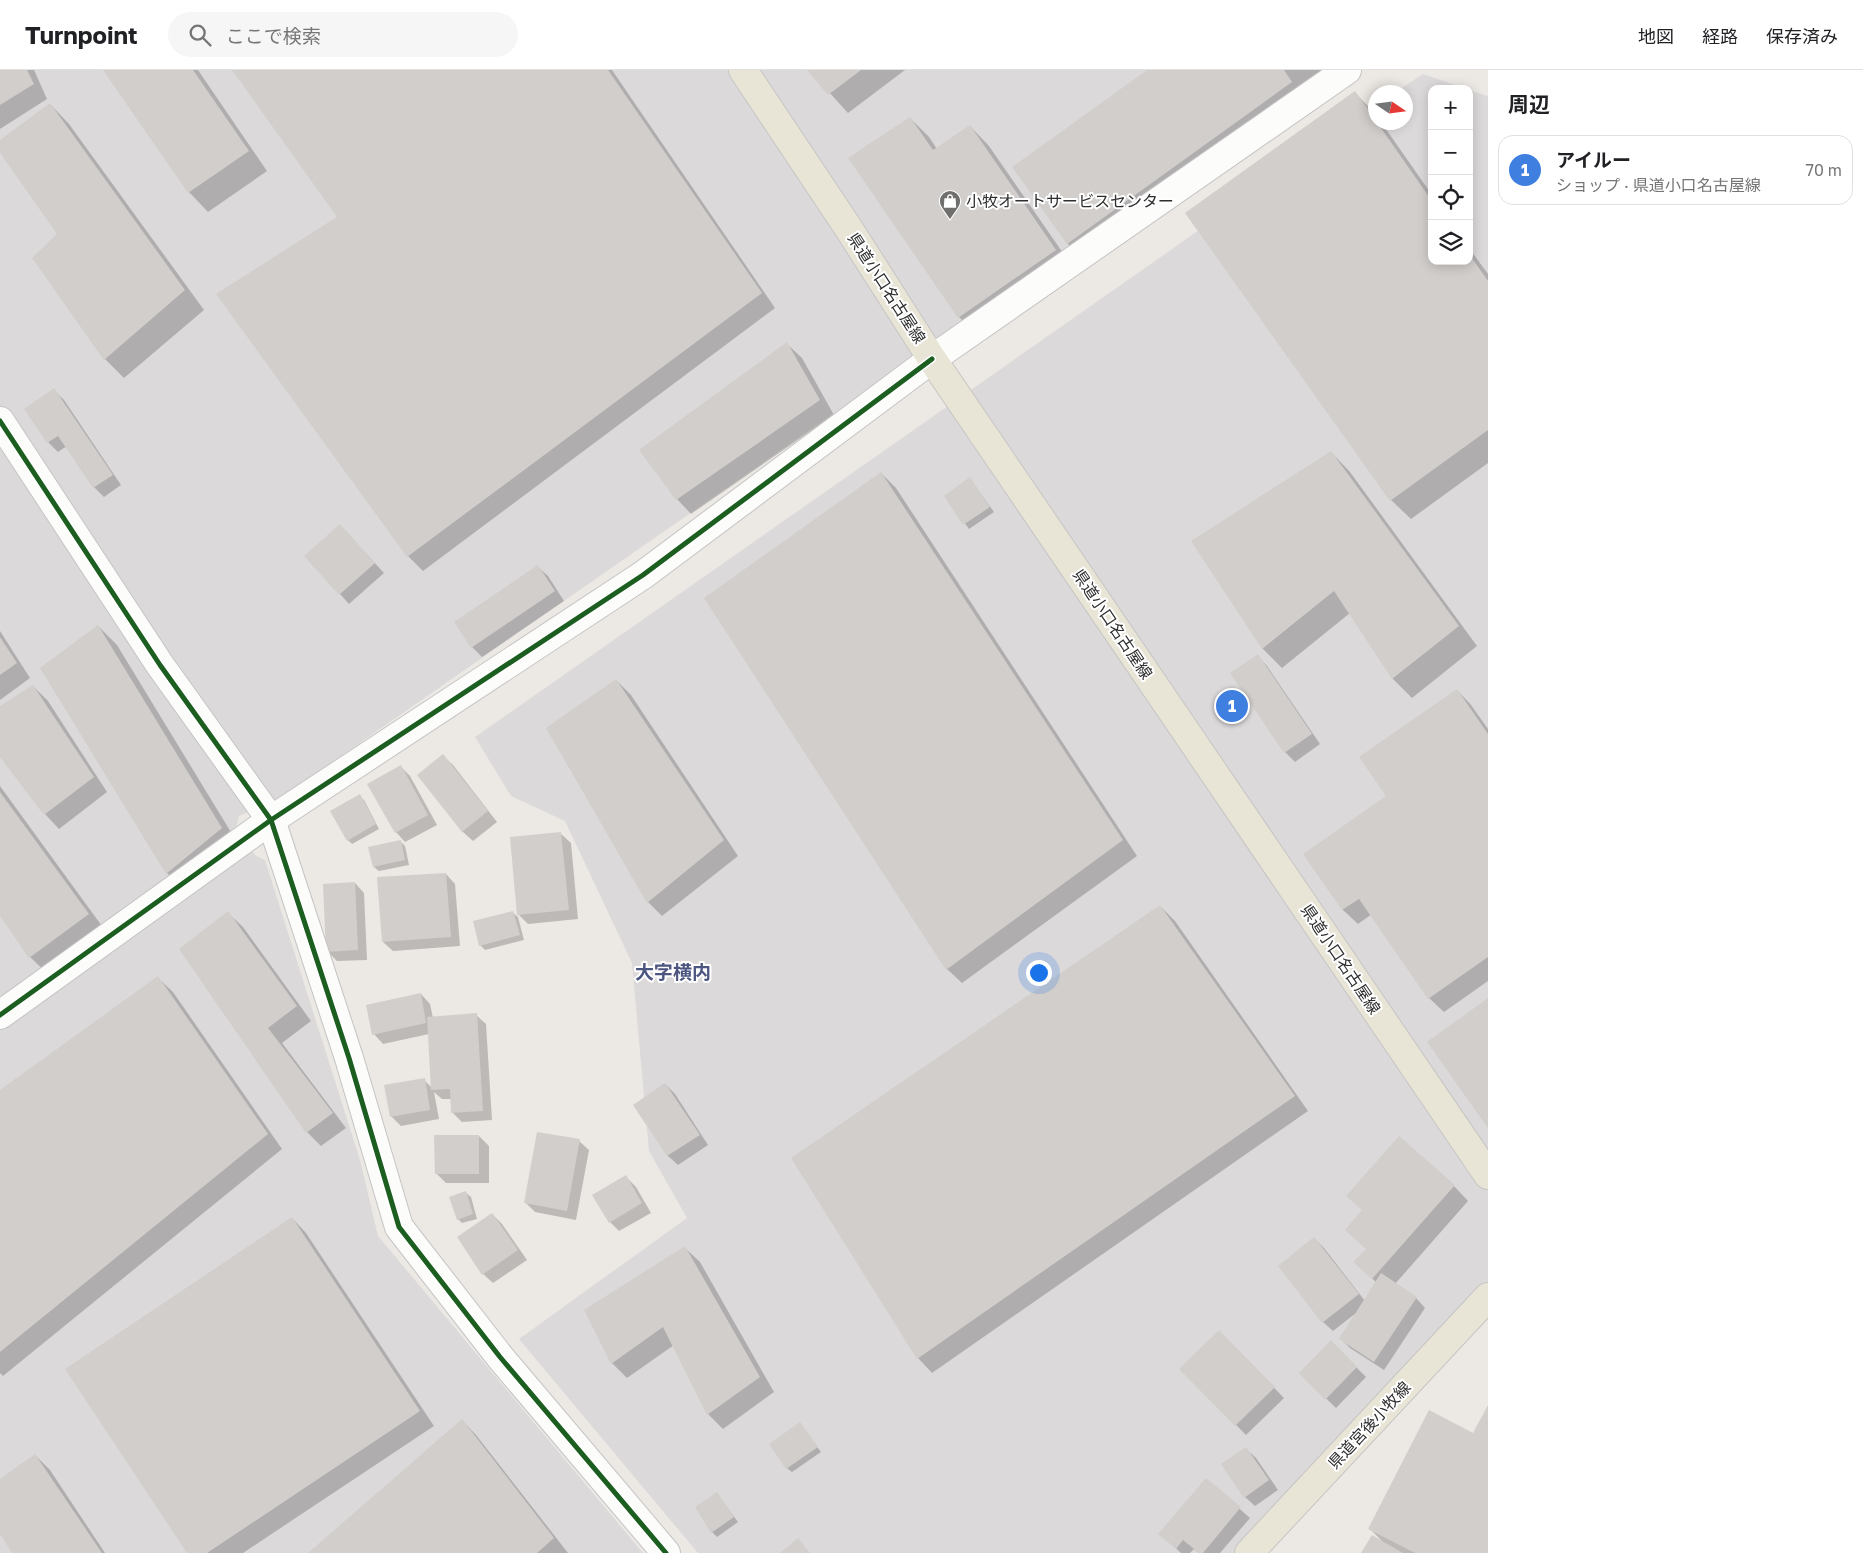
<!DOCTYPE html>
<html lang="ja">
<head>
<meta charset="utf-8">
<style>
	:root { --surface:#fff; --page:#f6f6f6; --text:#202124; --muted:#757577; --line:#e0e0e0; --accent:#db2777 }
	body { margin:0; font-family:"Golos Text","Noto Sans JP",sans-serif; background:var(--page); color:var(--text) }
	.controls { position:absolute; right:15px; top:15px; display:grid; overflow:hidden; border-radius:10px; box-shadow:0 2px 12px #0003 }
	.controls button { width:45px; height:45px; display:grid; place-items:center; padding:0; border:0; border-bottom:1px solid var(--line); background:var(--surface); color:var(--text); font:25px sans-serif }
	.compass { position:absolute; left:1368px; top:15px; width:45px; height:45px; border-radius:50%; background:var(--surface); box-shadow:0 2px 12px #0003; rotate:103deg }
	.you { position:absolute; left:1038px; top:902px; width:18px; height:18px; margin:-12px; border:4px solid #fff; border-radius:50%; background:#1a73e8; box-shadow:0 0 0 8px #1a73e833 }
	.badge { display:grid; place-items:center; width:32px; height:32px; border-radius:50%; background:var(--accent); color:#fff; font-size:16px; font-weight:700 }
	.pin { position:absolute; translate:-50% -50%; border:2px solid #fff; box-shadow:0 1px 5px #0006 }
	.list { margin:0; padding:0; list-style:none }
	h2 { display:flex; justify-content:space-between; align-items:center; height:65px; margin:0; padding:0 20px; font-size:21px }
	h2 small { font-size:16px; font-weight:400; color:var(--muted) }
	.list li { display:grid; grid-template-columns:32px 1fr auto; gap:15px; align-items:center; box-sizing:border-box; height:70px; margin:0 10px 10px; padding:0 10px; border:1px solid var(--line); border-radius:15px }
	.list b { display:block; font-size:19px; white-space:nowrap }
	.list p { margin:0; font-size:16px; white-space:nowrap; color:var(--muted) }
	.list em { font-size:16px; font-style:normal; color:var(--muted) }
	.icon { flex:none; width:28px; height:28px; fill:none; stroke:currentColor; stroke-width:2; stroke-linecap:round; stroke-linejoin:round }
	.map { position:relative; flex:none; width:1488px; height:1483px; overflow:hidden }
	header { display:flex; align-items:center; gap:30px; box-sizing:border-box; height:70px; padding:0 25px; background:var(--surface); border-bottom:1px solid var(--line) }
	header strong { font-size:24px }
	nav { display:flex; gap:28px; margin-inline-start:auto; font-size:18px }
	.search { width:350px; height:45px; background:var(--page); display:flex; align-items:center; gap:12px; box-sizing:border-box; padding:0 18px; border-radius:28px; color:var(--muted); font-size:19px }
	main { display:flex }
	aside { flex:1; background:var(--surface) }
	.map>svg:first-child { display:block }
	.industrial { fill:#dcd9db }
	.shadow { fill:#0003 }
	.building { fill:#d1cecb }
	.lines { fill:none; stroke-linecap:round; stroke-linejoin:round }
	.minor-casing { stroke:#c5c4c5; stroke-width:30 }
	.major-casing { stroke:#c6c5c4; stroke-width:30 }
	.minor { stroke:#fcfcfb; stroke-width:28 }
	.major { stroke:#e8e4d6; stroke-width:28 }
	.cycleway-casing { stroke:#fff; stroke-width:8 }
	.cycleway { stroke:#1b5e20; stroke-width:5 }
	.labels { text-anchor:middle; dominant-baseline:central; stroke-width:4; stroke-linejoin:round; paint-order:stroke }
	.poi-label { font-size:16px; fill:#2e2e2e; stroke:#fff; text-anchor:start }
	.street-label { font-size:16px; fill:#2e2e2e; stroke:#fff }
	.quarter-label { font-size:19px; font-weight:bold; fill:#4d5680; stroke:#fff }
</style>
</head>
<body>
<header>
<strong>Turnpoint</strong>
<div class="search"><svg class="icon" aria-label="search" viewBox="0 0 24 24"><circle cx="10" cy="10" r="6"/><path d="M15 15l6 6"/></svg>ここで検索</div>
<nav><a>地図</a><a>経路</a><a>保存済み</a></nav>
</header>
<main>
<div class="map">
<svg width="1488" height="1483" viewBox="0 0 1488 1483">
	<rect width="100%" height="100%" fill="#ece8e4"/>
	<!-- industrial -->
	<g class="industrial">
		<polygon points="0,0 1328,0 279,729 239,746 236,759 256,786 265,790 360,1090 378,1166 643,1483 0,1483"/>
		<polygon points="1423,4 1467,19 1432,19 1432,191 1469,191 1469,20 1488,26 1488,1214 1238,1483 698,1483 519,1269 687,1148 649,1081 632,893 565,751 511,726 475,667 1375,37 1376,52 1406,52 1406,22 1396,22"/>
	</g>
	<!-- shadow -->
	<g class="shadow">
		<polygon points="0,0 34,0 47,29 0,59"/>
		<polygon points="105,0 198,0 267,101 208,142 189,122"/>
		<polygon points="233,0 612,0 775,238 423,501 408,486 218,224 338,147"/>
		<polygon points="809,0 905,0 848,43"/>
		<polygon points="1150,0 1323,0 1300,17 1087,193 1068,174 1014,98"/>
		<polygon points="1355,23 1374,42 1376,45 1376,52 1381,52 1432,125 1432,191 1469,191 1469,178 1488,204 1488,393 1411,449 1391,430"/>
		<polygon points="50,34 69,54 204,240 124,308 105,289 59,165 0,80 0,72"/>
		<polygon points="910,48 929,67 937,79 970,56 989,76 1074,199 978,266 959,247"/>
		<polygon points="787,274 802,288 834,345 691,444 677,429"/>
		<polygon points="54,320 64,330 121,415 104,427 94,417 67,376 58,382 48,372"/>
		<polygon points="1331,382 1350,402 1477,576 1412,628 1393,609 1350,543 1282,598 1263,579 1193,471"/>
		<polygon points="881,403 896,418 1137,786 962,913 947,899"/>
		<polygon points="970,409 994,442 969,459 945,426"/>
		<polygon points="349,465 384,503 349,534 340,524"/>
		<polygon points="538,497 548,506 564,531 482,587 472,577"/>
		<polygon points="98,556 117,575 240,777 186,822 167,803 41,598"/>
		<polygon points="0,561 30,608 0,630"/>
		<polygon points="1258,586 1267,596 1320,674 1295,692 1285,682 1232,604"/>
		<polygon points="616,610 631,625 738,786 662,846 648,832"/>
		<polygon points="33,616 48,631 107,722 59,759 45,744 0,685 0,637"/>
		<polygon points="1457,620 1471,635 1488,659 1488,911 1444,942 1429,928 1372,844 1358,854 1343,840 1305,784 1388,727"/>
		<polygon points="443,686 453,695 497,752 473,771 463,762 419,705"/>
		<polygon points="400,696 410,706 437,755 405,772 396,762"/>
		<polygon points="0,716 107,863 50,906 30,887 0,843"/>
		<polygon points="359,726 364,730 379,759 352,774 348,770"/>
		<polygon points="561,764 571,773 578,849 528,854 518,844"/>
		<polygon points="400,771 405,776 409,795 379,801 374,797 370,778"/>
		<polygon points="446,804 455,814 460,876 393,881 383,872"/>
		<polygon points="355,813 364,823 367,890 337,891 327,881"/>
		<polygon points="1160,836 1175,851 1308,1041 932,1303 918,1288 792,1088"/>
		<polygon points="228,843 243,857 311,951 282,973 346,1058 321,1076 307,1062 181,879"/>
		<polygon points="513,843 518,847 524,870 485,880 480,875"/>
		<polygon points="158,908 173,922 282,1079 3,1306 0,1303 0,1022"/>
		<polygon points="421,924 430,934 433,948 476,945 486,954 492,1050 462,1052 452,1042 451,1029 442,1029 434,1022 439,1049 401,1056 391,1046 424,1010 432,1018 429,964 383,974 374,964"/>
		<polygon points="665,1014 675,1024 708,1075 678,1095 668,1086 634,1035"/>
		<polygon points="479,1066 489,1076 489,1113 446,1113 436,1103"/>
		<polygon points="579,1071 589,1080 576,1150 535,1142 526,1133"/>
		<polygon points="626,1107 636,1117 651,1143 619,1161 610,1152"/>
		<polygon points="1454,1116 1468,1131 1395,1214 1416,1228 1425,1238 1384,1300 1350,1278 1340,1268 1356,1243 1333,1261 1323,1252 1314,1168 1324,1178 1365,1231 1377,1213 1355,1192"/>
		<polygon points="466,1123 471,1127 477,1149 462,1153 458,1149"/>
		<polygon points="492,1144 502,1154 527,1190 493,1213 483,1204"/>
		<polygon points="292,1148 306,1163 434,1356 243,1483 188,1483"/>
		<polygon points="685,1178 700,1192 774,1322 723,1359 708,1344 674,1275 627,1308 612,1293 586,1240"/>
		<polygon points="1219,1261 1284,1328 1246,1365 1181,1299"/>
		<polygon points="1331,1272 1366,1307 1336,1338 1300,1303"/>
		<polygon points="1488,1338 1488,1483 1363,1483 1382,1471 1370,1459 1474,1365"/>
		<polygon points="462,1350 476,1365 568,1483 310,1483"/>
		<polygon points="800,1354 821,1382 792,1402 787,1398"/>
		<polygon points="1246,1379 1256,1388 1278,1420 1255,1436 1245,1427"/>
		<polygon points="35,1385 50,1400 105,1483 13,1483 0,1461 0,1411"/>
		<polygon points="1206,1409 1250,1448 1220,1483 1199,1483 1194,1479 1190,1483 1181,1483 1170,1473"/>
		<polygon points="717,1424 738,1452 717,1467 712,1462"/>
	</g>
	<!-- building -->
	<g class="building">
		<polygon points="0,0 27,0 34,14 0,35"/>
		<polygon points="103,0 193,0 249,81 188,123"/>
		<polygon points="232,0 608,0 762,223 407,487 216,224 337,147"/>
		<polygon points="807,0 861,0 828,25"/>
		<polygon points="1147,0 1284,0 1292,12 1067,174 1012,97"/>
		<polygon points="1355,21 1432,131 1432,191 1469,191 1469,184 1488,211 1488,360 1390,431 1185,143"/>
		<polygon points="50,33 185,220 104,290 32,188 57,164 0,83 0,70"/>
		<polygon points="910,47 933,80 970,55 1056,180 958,248 848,88"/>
		<polygon points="787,272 820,330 676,430 639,380"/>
		<polygon points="54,318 113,405 93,418 58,366 47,373 24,339"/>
		<polygon points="1331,381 1459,556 1392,609 1334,521 1262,579 1191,471"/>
		<polygon points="881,402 1123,770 946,900 704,528"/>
		<polygon points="970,407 990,437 963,455 944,426"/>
		<polygon points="340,454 375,493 339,525 304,486"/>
		<polygon points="538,495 555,521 471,578 454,552"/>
		<polygon points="98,555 222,758 166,804 40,598"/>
		<polygon points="0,567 17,593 0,605"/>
		<polygon points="1258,584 1312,664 1284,683 1230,603"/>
		<polygon points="616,609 724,770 647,833 546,658"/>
		<polygon points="33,615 94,707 44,745 0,687 0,636"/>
		<polygon points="1457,619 1488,664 1488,887 1428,929 1359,829 1342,840 1303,784 1386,726 1359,687"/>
		<polygon points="443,684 488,741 462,762 417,705"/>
		<polygon points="401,695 428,745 395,763 367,714"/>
		<polygon points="0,722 89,844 29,888 0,846"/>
		<polygon points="360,724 376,754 347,771 330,741"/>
		<polygon points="561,762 569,840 517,845 510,767"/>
		<polygon points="401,770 405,790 373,797 368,777"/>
		<polygon points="446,803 451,867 382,872 377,807"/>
		<polygon points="355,812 358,880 326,882 323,814"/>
		<polygon points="1160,835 1295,1026 917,1289 791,1088"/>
		<polygon points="228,841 297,936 268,958 333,1043 306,1063 179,879"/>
		<polygon points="513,841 520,865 479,876 473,851"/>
		<polygon points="158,906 268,1064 0,1282 0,1020"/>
		<polygon points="421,923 426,953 372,965 366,935"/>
		<polygon points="1488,928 1488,1058 1427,972"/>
		<polygon points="477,943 483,1041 451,1043 450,1019 431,1020 427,947"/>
		<polygon points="425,1008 430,1040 390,1047 384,1015"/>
		<polygon points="665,1013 700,1065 667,1086 633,1035"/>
		<polygon points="537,1062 580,1069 567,1141 524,1133"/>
		<polygon points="434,1065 479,1065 479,1104 435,1104"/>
		<polygon points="1399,1066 1455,1115 1372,1209 1353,1192 1366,1179 1345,1160 1362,1140 1346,1126"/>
		<polygon points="626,1105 642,1133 609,1153 592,1125"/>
		<polygon points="466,1121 473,1144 457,1150 449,1127"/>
		<polygon points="492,1143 518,1180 482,1205 457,1167"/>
		<polygon points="292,1147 420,1341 207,1483 187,1483 65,1299"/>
		<polygon points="1314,1167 1359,1224 1322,1253 1278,1196"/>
		<polygon points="685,1176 760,1307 707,1345 663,1257 611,1294 584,1240"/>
		<polygon points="1381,1203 1417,1227 1374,1292 1339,1269"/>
		<polygon points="1219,1260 1275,1317 1235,1356 1179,1299"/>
		<polygon points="1331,1270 1357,1297 1325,1330 1299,1303"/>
		<polygon points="1488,1335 1488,1483 1415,1483 1368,1459 1429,1340 1473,1363"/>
		<polygon points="462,1349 554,1468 537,1483 308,1483"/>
		<polygon points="800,1352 818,1377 786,1399 769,1374"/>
		<polygon points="1246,1377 1269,1410 1244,1428 1221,1394"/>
		<polygon points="35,1384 102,1483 12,1483 0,1464 0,1409"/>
		<polygon points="1206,1408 1241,1437 1203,1483 1199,1483 1183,1470 1176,1479 1158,1464"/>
		<polygon points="717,1422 734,1447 711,1463 695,1437"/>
		<polygon points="1372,1465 1403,1483 1361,1483"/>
		<polygon points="798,1468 810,1483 780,1483"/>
	</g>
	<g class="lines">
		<!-- minor casing -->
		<g class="minor-casing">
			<g id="minor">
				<polyline points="0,351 160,595 271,750 349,988 399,1157 500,1287 666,1483"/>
				<polyline points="0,945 271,750 643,505 932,289 1347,0"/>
			</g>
		</g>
		<!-- major casing -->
		<g class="major-casing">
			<g id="major">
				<polyline points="743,0 849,159 932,289 1488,1105"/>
				<polyline points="1249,1483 1488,1227"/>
			</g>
		</g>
		<!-- minor -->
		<use href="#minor" class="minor"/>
		<!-- major -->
		<use href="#major" class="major"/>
		<!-- cycleway casing -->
		<g class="cycleway-casing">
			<g id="cycleway">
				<polyline points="0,351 160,595 271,750 349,988 399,1157 500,1287 666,1483"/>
				<polyline points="0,945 271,750 643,505 932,289"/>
			</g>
		</g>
		<!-- cycleway -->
		<use href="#cycleway" class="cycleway"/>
	</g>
	<!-- icons -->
	<defs>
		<g id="shop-pin" transform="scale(1.125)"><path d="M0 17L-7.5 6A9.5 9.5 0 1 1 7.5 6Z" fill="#706f6e" stroke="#fff"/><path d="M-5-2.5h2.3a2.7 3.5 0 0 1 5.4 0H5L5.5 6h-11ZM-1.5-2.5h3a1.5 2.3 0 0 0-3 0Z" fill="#fff"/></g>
	</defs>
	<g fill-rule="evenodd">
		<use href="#shop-pin" x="950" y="131"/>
	</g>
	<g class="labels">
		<!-- poi labels -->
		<g class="poi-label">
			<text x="966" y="131">小牧オートサービスセンター</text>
		</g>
		<!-- street labels -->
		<g class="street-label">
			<text transform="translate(887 218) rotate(57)">県道小口名古屋線</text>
			<text transform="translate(1113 554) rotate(56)">県道小口名古屋線</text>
			<text transform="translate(1341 889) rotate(56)">県道小口名古屋線</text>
			<text transform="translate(1369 1355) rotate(-47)">県道宮後小牧線</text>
		</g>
		<!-- quarter labels -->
		<g class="quarter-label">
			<text x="673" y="901">大字横内</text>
		</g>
	</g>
</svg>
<div class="controls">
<button>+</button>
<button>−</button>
<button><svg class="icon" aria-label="locate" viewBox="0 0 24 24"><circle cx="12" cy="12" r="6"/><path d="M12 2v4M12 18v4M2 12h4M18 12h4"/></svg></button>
<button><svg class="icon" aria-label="layers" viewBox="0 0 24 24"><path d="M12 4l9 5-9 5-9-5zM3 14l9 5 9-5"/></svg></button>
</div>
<svg class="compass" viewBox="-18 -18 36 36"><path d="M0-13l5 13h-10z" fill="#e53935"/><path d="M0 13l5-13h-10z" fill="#757577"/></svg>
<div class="you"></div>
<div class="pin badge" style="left:1232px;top:636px;background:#3f7fe0">1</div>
</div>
<aside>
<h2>周辺<small></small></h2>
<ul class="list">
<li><span class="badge" style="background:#3f7fe0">1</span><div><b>アイルー</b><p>ショップ · 県道小口名古屋線</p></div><em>70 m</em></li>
</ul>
</aside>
</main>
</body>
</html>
